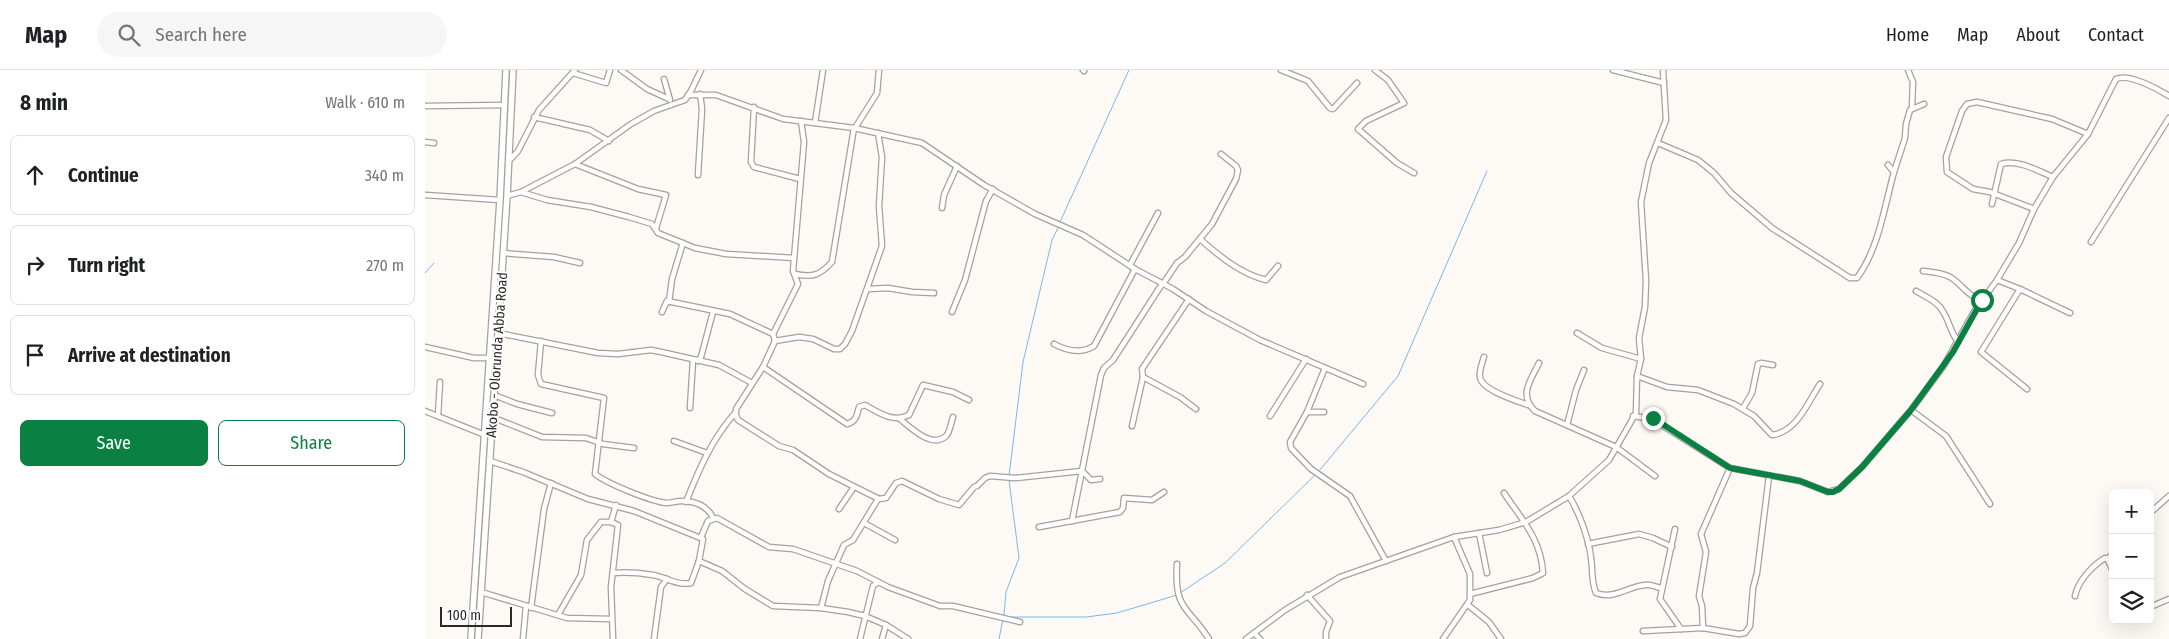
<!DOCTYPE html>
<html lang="en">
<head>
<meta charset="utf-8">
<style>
	:root { --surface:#fff; --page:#f6f6f6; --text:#202124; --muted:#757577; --line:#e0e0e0; --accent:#0b8043 }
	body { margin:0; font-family:"Fira Sans Condensed",sans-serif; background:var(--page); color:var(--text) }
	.controls { position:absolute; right:15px; bottom:15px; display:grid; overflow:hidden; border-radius:8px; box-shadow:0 5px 20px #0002 }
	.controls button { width:45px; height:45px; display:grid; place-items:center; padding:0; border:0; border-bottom:1px solid var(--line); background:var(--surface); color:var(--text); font:25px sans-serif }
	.scale { position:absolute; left:15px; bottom:12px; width:72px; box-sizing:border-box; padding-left:5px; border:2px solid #2a2927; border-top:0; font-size:14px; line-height:18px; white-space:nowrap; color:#2a2927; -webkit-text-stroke:4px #fff; paint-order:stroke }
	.stop { position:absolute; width:15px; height:15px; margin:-11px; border:4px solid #0b8043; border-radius:50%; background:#fff }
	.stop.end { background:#0b8043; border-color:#fff; box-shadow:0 1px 5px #0008 }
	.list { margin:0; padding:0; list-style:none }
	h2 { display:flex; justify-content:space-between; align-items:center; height:65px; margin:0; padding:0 20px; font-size:21px }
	h2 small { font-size:16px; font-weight:400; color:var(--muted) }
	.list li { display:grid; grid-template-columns:32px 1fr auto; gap:15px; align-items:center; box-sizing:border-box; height:80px; margin:0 10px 10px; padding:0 10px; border:1px solid var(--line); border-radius:8px }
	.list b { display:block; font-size:19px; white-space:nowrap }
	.list em { font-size:16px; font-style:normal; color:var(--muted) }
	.actions { display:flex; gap:10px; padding:15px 20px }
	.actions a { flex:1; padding:11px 0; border:1px solid var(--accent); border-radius:8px; text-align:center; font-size:18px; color:var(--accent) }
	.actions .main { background:var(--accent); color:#fff }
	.icon { flex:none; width:28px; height:28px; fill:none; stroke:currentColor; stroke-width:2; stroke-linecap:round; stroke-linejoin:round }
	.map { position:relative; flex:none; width:1744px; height:569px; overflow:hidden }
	header { display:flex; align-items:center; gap:30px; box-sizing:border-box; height:70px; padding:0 25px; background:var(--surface); border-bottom:1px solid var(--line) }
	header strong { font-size:24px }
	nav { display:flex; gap:28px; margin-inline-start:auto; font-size:18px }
	.search { width:350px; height:45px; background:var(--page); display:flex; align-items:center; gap:12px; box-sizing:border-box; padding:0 18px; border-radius:28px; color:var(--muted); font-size:19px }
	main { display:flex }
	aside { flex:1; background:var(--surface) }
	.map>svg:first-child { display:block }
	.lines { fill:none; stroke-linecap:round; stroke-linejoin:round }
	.stream { stroke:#7ab8eb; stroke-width:1 }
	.minor-casing { stroke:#a5a19c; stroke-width:7 }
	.secondary-casing { stroke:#a5a19c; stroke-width:8 }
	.minor { stroke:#fff; stroke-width:4.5 }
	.secondary { stroke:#fff; stroke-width:5.5 }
	.route { stroke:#0b8043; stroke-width:6 }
	.labels { text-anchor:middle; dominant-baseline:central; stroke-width:4; stroke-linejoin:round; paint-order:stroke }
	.street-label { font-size:14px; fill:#2a2927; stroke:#fff }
</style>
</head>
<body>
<header>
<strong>Map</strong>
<div class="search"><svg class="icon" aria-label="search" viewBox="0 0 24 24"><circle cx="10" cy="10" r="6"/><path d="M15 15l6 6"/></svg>Search here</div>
<nav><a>Home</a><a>Map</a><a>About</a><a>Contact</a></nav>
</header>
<main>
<aside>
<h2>8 min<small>Walk · 610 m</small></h2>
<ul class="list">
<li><svg class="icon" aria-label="ahead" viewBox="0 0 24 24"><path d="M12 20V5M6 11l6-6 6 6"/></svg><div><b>Continue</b></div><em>340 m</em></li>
<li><svg class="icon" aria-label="right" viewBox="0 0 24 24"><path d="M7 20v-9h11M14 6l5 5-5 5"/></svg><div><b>Turn right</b></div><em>270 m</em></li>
<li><svg class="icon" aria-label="arrive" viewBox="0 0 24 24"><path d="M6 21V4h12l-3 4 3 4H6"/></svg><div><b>Arrive at destination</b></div></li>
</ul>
<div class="actions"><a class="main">Save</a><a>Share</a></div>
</aside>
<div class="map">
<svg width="1744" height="569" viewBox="0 0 1744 569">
	<rect width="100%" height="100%" fill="#fdf9f5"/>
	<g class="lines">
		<!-- stream -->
		<g class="stream">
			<polyline points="635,152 704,0"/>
			<polyline points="0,203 9,193"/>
			<polyline points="894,401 973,306 1062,101"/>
			<polyline points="584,406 598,292 627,170 634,156"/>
			<polyline points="755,523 800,493 891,404"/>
			<polyline points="579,545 581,522 594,488 584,410"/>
			<polyline points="584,547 661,547 692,543 752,525"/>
			<polyline points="574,569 578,549"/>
		</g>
		<!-- minor casing -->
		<g class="minor-casing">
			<g id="minor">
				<polyline points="196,0 222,19 244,29"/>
				<polyline points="658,0 659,1"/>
				<polyline points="856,0 883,11 905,38 908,39 932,13"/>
				<polyline points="950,0 963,10 979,33 941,51 933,59 972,93 989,103"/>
				<polyline points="1188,0 1239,13"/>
				<polyline points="1483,0 1488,12 1487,37"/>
				<polyline points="148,3 181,13 185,0"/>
				<polyline points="239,9 245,30"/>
				<polyline points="263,25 291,25 358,49 429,58 497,73 559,115 610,144 658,165 710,199 748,219 781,241 835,270 938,314"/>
				<polyline points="0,36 80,35"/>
				<polyline points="329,37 326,92 329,97 375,109"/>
				<polyline points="109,47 165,60 184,71"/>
				<polyline points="376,51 379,72 368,201 373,214 348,264 350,271 338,297 311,339 311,346 313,350 354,376 368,380 404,404 454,429 461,428 471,413 477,411 514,429 534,435 549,417 552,416 560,408 565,406 590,408 657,401 666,410 675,409"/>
				<polyline points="390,53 398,0"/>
				<polyline points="430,58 452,23 454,0"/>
				<polyline points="0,72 9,73"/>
				<path d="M1233,73L1273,90L1289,103L1306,123L1347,158L1425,208H1432C1454,178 1459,138 1469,102L1463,95"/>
				<polyline points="83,92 93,81 114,40 150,0"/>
				<polyline points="150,94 213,119 241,125 231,158"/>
				<polyline points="1469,102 1480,68 1481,54 1485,40 1499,34"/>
				<polyline points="273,105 277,39 275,24"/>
				<polyline points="96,122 122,130 166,137 204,147 227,154 233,163 270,178 301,184 369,188"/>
				<polyline points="0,125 75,130"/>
				<polyline points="82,126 96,122 150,94 206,54 229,41 260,30 266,21 276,0"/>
				<path d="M1567,134L1576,94C1593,89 1613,101 1628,107"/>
				<polyline points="517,138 519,125 532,96"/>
				<polyline points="1609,139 1565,122 1548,119 1522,102 1521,87 1537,41 1542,34 1552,32 1627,49 1663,64"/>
				<path d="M775,169C794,186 816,204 841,210L853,196"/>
				<polyline points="1666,172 1744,48"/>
				<polyline points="78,183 129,187 155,193"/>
				<polyline points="705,195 733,143"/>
				<path d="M1498,201C1507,202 1517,203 1525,207C1537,214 1543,227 1557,230"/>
				<path d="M370,204C388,208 395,205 407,192L429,58"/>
				<polyline points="1572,210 1595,219 1556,282 1602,319"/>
				<polyline points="738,214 752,193 760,187 787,154 811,109 813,100 811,96 796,84"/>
				<polyline points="443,219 463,218 487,222 509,223"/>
				<polyline points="1595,219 1645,243"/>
				<path d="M1491,221C1499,226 1512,231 1517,240C1524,250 1525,261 1533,272"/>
				<polyline points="244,232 247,209 258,173"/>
				<polyline points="237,242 242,231 305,244 348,264"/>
				<polyline points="527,242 540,210 561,131 568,119"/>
				<polyline points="73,263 173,283 193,284 226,280 236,282 294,295 327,313"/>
				<polyline points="1152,263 1177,278 1216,289"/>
				<path d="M116,271L113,305L116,314L179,328L170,404C183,414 225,431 241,433C246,433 251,431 257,431C270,431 283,436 288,448"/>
				<polyline points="350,271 374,267 388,269 409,279 415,279 420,274 427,261 457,176 454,136 457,87 453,63"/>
				<path d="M629,274C642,281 656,284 669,276L710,199"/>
				<polyline points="0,277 49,288 64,288"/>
				<path d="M1059,287C1057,293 1054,301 1055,307C1056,320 1092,331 1103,335"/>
				<polyline points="273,291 276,287 288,242"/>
				<path d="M1114,293C1106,310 1093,325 1110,341L1191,377L1230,406"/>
				<path d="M338,297L422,354C431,352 432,345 434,337L440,335C454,343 468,353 484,345L498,315L528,322L544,330"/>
				<path d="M1212,306L1242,317L1273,320L1309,334L1329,346L1347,365C1372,362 1383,332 1395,314"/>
				<polyline points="718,307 755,327 771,339"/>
				<polyline points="69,325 92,334 127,343"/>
				<polyline points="265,338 268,290"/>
				<polyline points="1318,338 1327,323 1333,294 1336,293 1348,295"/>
				<polyline points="1486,340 1521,366 1565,434"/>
				<polyline points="0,341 60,365"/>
				<polyline points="882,342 900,298"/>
				<polyline points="899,342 882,342 865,372 866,378 886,399 925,426 961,491"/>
				<polyline points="13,346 15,312"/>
				<polyline points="845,346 881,289"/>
				<path d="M1208,346L1227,349L1305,398L1375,411L1403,422L1414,419L1437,397L1486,340L1518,297L1550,240L1572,210L1594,173L1609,139L1628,107L1663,64L1691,9C1704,3 1733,19 1744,26"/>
				<polyline points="69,348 117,367 161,368 178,374 209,378"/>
				<path d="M475,349C486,358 507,379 521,366C525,362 526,353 528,347"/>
				<polyline points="1142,355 1151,320 1159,300"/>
				<polyline points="707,356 718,307 717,299 764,229"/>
				<polyline points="249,371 282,383"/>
				<path d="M65,391L98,402L163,429L209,441L278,469L274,491L266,513C253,516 240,507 228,505C215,503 201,502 188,503"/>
				<path d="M1144,426C1154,442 1164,469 1166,488C1168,501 1166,511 1171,523C1189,530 1204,516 1220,515C1225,514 1231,517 1236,518"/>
				<path d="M261,432C274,399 287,369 310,343"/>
				<polyline points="414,439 429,417"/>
				<polyline points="1725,443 1744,426"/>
				<polyline points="647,451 676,305 679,298 688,290 737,214"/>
				<polyline points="186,452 191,435"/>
				<polyline points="439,453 470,470"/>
				<polyline points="614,457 695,442 698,438 699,428 727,430 739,422"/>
				<polyline points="1250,459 1235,529 1256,559"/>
				<polyline points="1054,463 1062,503"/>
				<polyline points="276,467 283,451 292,448 344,477 368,479 432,501 463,517 515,536 528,536 595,552"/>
				<polyline points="1163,474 1214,464 1228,468 1247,477"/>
				<polyline points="1682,489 1688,484"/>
				<polyline points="274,491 297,501 320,519 348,536 396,538 423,542 440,546 461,555 457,569"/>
				<path d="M752,494C749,541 763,536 784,569"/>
				<polyline points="56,522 142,548 186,549"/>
				<path d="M1045,524L1108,508L1118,503C1116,469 1097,450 1079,423"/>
				<polyline points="882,525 905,551 901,562 901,569"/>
				<path d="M1650,526C1653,511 1667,496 1680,488L1683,490L1688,502"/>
				<polyline points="1043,535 1064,552 1076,569"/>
				<polyline points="1725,537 1744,529"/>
				<polyline points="106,538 119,439 126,413"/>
				<polyline points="396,538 403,511 419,475 428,470 453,429"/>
				<polyline points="133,545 156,505 162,470 176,452 186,452 193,455 186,517 188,569"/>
				<polyline points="461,555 483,569"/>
				<polyline points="1278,558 1277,536 1274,526 1281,482 1276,464 1305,398"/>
				<polyline points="1218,561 1278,558 1314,564 1320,563 1325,556 1328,518 1332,503 1344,406"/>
				<polyline points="829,563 835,569"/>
				<polyline points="98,569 101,536"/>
				<polyline points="229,569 236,517 242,509"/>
				<polyline points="435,569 448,516 453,512"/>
				<polyline points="821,569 860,540 915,507 1029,467 1074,460 1101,452 1144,426 1184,390 1211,343 1212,306 1216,289 1214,268 1220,237 1221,211 1216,132 1224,93 1241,50 1238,0"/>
				<polyline points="1018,569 1045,530 1045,504 1029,467"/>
			</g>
		</g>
		<!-- secondary casing -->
		<g class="secondary-casing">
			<g id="secondary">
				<polyline points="46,569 75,130 81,0"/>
				<polyline points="53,569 82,126 88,0"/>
			</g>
		</g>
		<!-- minor -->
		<use href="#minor" class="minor"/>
		<!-- secondary -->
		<use href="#secondary" class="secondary"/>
	</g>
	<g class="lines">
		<!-- route -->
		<polyline class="route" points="1228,348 1305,398 1375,411 1403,422 1408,422 1414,419 1437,397 1486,340 1528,282 1557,230"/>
	</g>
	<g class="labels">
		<!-- street labels -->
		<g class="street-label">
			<text transform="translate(72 285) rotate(-86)">Akobo - Olorunda Abba Road</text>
		</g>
	</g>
</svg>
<div class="controls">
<button>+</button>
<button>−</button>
<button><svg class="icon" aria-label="layers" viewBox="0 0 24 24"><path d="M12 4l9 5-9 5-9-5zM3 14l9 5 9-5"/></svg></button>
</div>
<div class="scale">100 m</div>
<div class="stop" style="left:1557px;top:230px"></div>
<div class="stop end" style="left:1228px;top:348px"></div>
</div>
</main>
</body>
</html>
